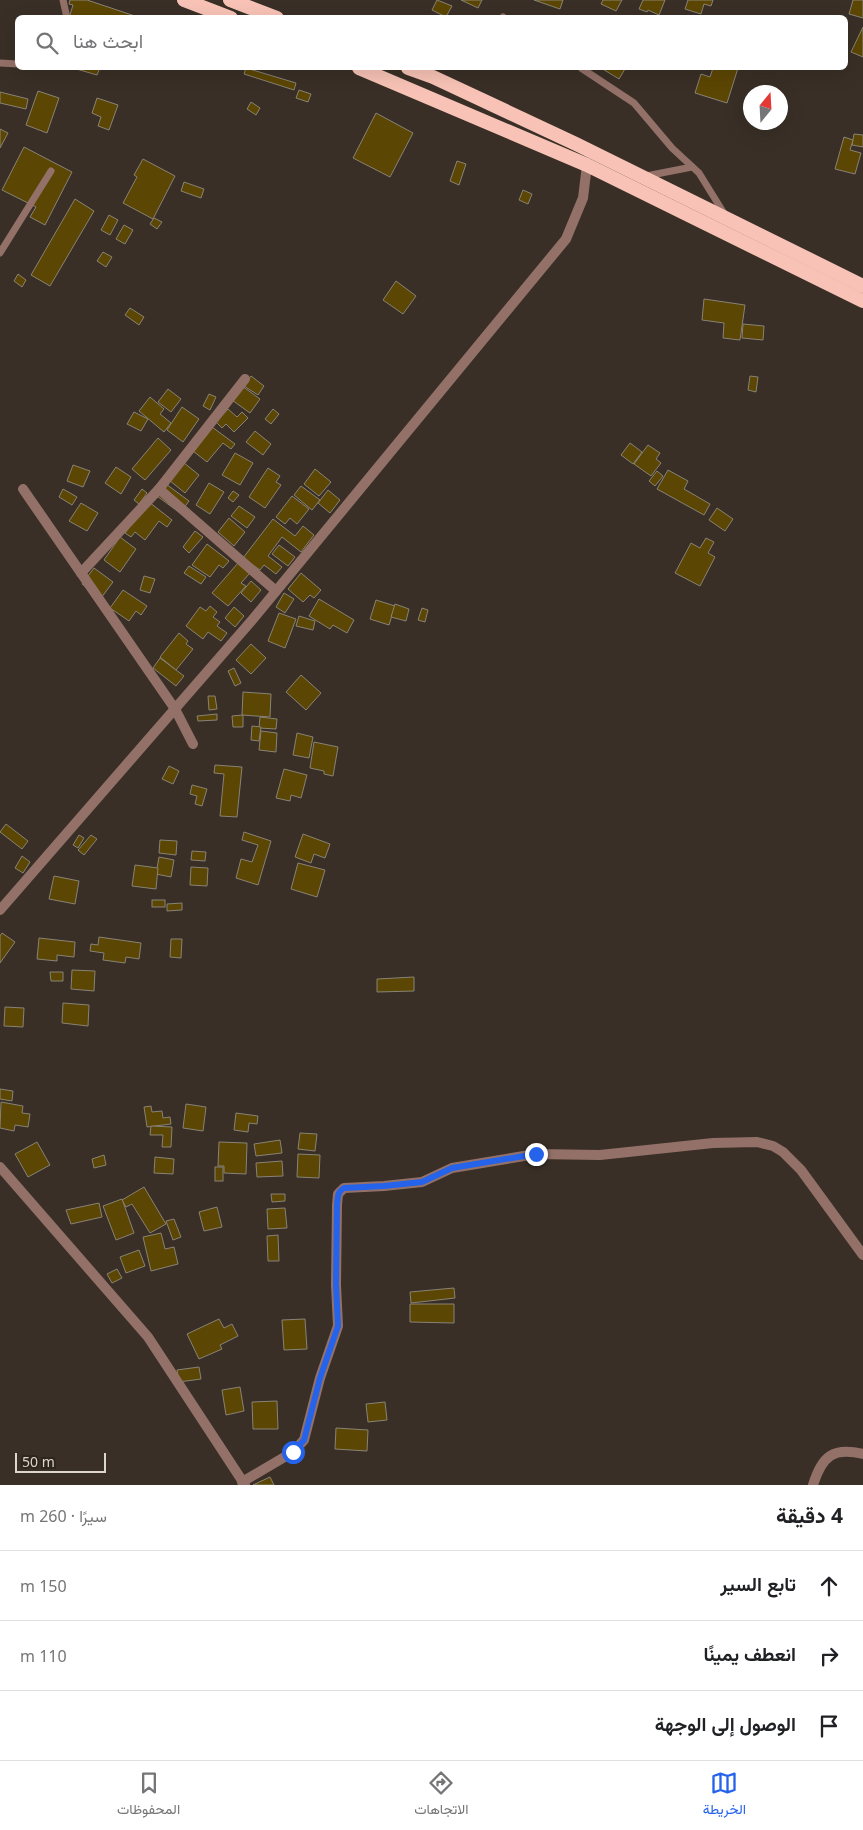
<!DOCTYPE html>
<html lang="ar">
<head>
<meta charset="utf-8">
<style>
	:root { --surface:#fff; --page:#f2f2f2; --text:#202124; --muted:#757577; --line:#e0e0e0; --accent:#2563eb }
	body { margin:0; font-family:"Noto Sans",Vazirmatn,sans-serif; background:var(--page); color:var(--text); direction:rtl }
	.compass { position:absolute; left:743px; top:85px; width:45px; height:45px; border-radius:50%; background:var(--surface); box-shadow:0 5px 20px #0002; rotate:18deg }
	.scale { position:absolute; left:15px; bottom:12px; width:91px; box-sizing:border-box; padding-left:5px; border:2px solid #dcd6d1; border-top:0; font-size:14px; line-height:18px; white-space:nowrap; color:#dcd6d1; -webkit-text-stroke:4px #2e251d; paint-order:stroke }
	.stop { position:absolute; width:15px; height:15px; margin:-11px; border:4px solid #2563eb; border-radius:50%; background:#fff }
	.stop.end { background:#2563eb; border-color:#fff; box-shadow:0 1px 5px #0008 }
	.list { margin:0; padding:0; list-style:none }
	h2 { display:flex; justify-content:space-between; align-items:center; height:65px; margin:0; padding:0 20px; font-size:21px }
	h2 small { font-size:16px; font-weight:400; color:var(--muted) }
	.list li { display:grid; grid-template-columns:32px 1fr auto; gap:15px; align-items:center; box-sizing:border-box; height:70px; padding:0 20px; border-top:1px solid var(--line) }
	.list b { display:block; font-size:19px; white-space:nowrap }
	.list em { font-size:16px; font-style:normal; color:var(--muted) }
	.icon { flex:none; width:28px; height:28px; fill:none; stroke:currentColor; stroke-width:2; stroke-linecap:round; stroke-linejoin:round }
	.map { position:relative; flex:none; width:863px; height:1485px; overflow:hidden; direction:ltr }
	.search { position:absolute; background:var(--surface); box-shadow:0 5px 20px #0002; left:15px; right:15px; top:15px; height:55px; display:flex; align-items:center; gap:12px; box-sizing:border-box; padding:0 18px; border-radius:8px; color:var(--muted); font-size:19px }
	.sheet { height:275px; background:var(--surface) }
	nav { display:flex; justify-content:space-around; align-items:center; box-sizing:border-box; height:70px; border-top:1px solid var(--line); background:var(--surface); font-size:14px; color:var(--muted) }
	nav a { display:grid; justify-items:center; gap:2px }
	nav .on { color:var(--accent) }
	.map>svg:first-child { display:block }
	.building { fill:#5c4603; stroke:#888376 }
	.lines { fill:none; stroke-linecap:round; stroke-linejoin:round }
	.service { stroke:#937168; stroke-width:7 }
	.minor { stroke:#937168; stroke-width:10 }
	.tertiary { stroke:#937168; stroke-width:10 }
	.trunk { stroke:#f8c3b6; stroke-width:14 }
	.route { stroke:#2563eb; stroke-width:6 }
</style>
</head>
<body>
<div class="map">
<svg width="863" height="1485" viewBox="0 0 863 1485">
	<rect width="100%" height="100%" fill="#392f26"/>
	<!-- building -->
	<g class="building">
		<polygon points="70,0 87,0 141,18 69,18 73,5 69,4"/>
		<polygon points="437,0 452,6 446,17 432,10"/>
		<polygon points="461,0 482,0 478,8"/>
		<polygon points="534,0 563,0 560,9"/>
		<polygon points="603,0 622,0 616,11 601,4"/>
		<polygon points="643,0 665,0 659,15 648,10 647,12 639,9"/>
		<polygon points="688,0 713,0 711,6 704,4 701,14 685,9"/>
		<polygon points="853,0 863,0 863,18 849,14"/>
		<polygon points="863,27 863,57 851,52"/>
		<polygon points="73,68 100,68 97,75"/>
		<polygon points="246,68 296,83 294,90 244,74"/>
		<polygon points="601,68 622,68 625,69 619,79"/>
		<polygon points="713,68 738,68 727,103 695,93 701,74 710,77"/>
		<polygon points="299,90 311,94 308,102 296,98"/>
		<polygon points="38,91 59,98 47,133 26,125"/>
		<polygon points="0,92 28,99 26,109 0,103"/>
		<polygon points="97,98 118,105 109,130 98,126 101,117 92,113"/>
		<polygon points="251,102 260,108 256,115 247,109"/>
		<polygon points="376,113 413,133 390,177 353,158"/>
		<polygon points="0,129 8,133 0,148"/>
		<polygon points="854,134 863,135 863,147 852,145"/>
		<polygon points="844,137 853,140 850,150 861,153 855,174 835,169"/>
		<polygon points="24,147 72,172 45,225 30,217 36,207 2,190"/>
		<polygon points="143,159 175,176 153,219 123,203 137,177 134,175"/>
		<polygon points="457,161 466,164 459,185 450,181"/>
		<polygon points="184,182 204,189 201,198 181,191"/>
		<polygon points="523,190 532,194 528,204 519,200"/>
		<polygon points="75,199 94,211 50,286 31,275"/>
		<polygon points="109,215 118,220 110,235 101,230"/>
		<polygon points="154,218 162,222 157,229 150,224"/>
		<polygon points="124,225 133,230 125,244 116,239"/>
		<polygon points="103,252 112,257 106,267 97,261"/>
		<polygon points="18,274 26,280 22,287 14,281"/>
		<polygon points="396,281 416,296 403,314 383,300"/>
		<polygon points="704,299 745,305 740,340 723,338 724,323 702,320"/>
		<polygon points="130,308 144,317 139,325 125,315"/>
		<polygon points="743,324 764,326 763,340 742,338"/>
		<polygon points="251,376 264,386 258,395 244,386"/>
		<polygon points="750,376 758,377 756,392 748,390"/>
		<polygon points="242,386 260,399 250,413 232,400"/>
		<polygon points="168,389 181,399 171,412 158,402"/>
		<polygon points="209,394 216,397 210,410 203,406"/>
		<polygon points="150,397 164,409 160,414 171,423 164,432 139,411"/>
		<polygon points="182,407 199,419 183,442 167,430"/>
		<polygon points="228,409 237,417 242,412 248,418 234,432 226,424 222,428 216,422"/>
		<polygon points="273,409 279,414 271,424 265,419"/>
		<polygon points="134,412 148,419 141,431 127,424"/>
		<polygon points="212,427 235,444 231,449 223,443 207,462 193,451"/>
		<polygon points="255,431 271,444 263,455 246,442"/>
		<polygon points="158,438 171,450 145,480 132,469"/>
		<polygon points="630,443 642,452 633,464 621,455"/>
		<polygon points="648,445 660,453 656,459 661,463 651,476 634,464"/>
		<polygon points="235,453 253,463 240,485 222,475"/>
		<polygon points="183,462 199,475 185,493 169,480"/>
		<polygon points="73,465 90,471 83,487 67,481"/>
		<polygon points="116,467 131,477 121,494 105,483"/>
		<polygon points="268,468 280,476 276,482 281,485 265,508 249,497"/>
		<polygon points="315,469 331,482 319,496 304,484"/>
		<polygon points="668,470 688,481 684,489 710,504 704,515 657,489"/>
		<polygon points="657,471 663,476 655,486 649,481"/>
		<polygon points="209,483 224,492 210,514 196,505"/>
		<polygon points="166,484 189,501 180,513 157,496"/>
		<polygon points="301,486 320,500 312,510 294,495"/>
		<polygon points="63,489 77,497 72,505 59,497"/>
		<polygon points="142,489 147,493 139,504 134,500"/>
		<polygon points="328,490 340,500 330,513 318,503"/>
		<polygon points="233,491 239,495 233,502 228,498"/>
		<polygon points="292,496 309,509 297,524 290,518 285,524 276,517"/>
		<polygon points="149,502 172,520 167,527 159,521 145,540 135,532 131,537 125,533"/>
		<polygon points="81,503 98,513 87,531 69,521"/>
		<polygon points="239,506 255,517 247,528 231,516"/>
		<polygon points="717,508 733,519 725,531 709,520"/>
		<polygon points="229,518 245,532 234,546 218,532"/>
		<polygon points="273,519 295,536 303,526 314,535 301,552 282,537 268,556 282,567 276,574 264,565 260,570 243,558"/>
		<polygon points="195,531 203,537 189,553 183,547"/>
		<polygon points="120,537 136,549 120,572 104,560"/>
		<polygon points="706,538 714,542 708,553 715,557 700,586 675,573 691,543 700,548"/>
		<polygon points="207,544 229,561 223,568 219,565 210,577 192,565"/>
		<polygon points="279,545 295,557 288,566 272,554"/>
		<polygon points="238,563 250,573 241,583 246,586 228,606 212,593"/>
		<polygon points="189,566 206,577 201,584 184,573"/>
		<polygon points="94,568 113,582 101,598 82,584"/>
		<polygon points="301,573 321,590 314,598 310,595 303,602 288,589"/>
		<polygon points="144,576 155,579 150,593 140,590"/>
		<polygon points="251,581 261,590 251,602 241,593"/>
		<polygon points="123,590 147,606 141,615 136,611 129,621 110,608"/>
		<polygon points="284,593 294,599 285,613 276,607"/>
		<polygon points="319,599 354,620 347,633 333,625 330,629 309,616"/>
		<polygon points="376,600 395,606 389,625 370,619"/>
		<polygon points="395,604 409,609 406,621 391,617"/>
		<polygon points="210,606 217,612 213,617 220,622 217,626 227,633 221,641 208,632 203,639 186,626 200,607 206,611"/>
		<polygon points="234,607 244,616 235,627 225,618"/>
		<polygon points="422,608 428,610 425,622 418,620"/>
		<polygon points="279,613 296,619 285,648 268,641"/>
		<polygon points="299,616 315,621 313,630 296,626"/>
		<polygon points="179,633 188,641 186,644 193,649 176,670 160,657"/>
		<polygon points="251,644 266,658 251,674 236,660"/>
		<polygon points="160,658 184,676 176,686 153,668"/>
		<polygon points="234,668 241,683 235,686 228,671"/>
		<polygon points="301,675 321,693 306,710 286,692"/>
		<polygon points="243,692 271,694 270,717 242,715"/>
		<polygon points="208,696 215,696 217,709 209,710"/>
		<polygon points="217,714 217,720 198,721 197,716"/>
		<polygon points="243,715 243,727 233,727 232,716"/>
		<polygon points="260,717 277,719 276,729 259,728"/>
		<polygon points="252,726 261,727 259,741 251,740"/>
		<polygon points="261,731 277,733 276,752 259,750"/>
		<polygon points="297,733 313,737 309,758 293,755"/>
		<polygon points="314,742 338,747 333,776 324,774 324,771 310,768"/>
		<polygon points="215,765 242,767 237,817 220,816 224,774 214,773"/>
		<polygon points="169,766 179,771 173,784 162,779"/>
		<polygon points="284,769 307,775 301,798 291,795 290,801 276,798"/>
		<polygon points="192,785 207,789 202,806 195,804 197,796 190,794"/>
		<polygon points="6,824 28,841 22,849 0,832"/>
		<polygon points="244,832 271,841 258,885 236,878 241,859 252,862 258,845 242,840"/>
		<polygon points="303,834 330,844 325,858 314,854 311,863 295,857"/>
		<polygon points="79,835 84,838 78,848 73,845"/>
		<polygon points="91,835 97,839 84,855 78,850"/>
		<polygon points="160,840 177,841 176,855 159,853"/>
		<polygon points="192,851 206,852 205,861 191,860"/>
		<polygon points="22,856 30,862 23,873 15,868"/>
		<polygon points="159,857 174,860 171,877 156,874"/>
		<polygon points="298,863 325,870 317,897 291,889"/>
		<polygon points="135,865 158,868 156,889 132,886"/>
		<polygon points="191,867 208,868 207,886 190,885"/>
		<polygon points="54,876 79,881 75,904 49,899"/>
		<rect x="152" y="900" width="13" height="7"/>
		<polygon points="182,903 182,910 167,911 167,904"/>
		<polygon points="2,933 15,942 0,963 0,936"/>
		<polygon points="99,937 141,943 139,959 126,957 125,963 103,960 104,953 90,951 91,944 98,945"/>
		<polygon points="39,938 75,942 74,957 57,955 57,961 37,959"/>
		<polygon points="171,939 182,939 181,958 170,957"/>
		<polygon points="72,970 95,971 94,991 71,989"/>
		<polygon points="50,972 63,972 63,981 51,981"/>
		<polygon points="414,977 414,991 377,992 377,979"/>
		<polygon points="63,1003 89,1005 88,1026 62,1023"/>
		<polygon points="5,1007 24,1008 23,1027 4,1026"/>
		<polygon points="0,1089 13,1091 12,1101 0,1099"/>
		<polygon points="1,1102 23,1106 22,1113 30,1114 28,1127 15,1125 14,1131 0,1128"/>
		<polygon points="186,1104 206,1107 203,1131 183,1128"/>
		<polygon points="151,1106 152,1112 162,1111 163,1118 170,1117 171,1124 147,1127 144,1107"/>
		<polygon points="236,1113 258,1116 257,1124 249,1123 248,1132 234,1130"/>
		<polygon points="151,1126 172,1127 171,1147 162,1147 163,1135 150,1135"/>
		<polygon points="300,1133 317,1134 315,1151 298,1149"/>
		<polygon points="280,1140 282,1153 256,1156 254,1144"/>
		<polygon points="37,1142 50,1165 28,1177 15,1154"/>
		<polygon points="219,1142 247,1143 246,1174 224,1173 224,1166 218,1166"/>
		<polygon points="298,1154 320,1155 319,1178 297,1177"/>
		<polygon points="104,1155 106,1165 94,1168 92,1159"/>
		<polygon points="155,1157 174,1159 173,1174 154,1173"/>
		<polygon points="282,1161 283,1176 257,1177 256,1163"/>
		<rect x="215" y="1167" width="8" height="14"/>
		<polygon points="144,1187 166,1224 150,1233 132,1204 126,1207 122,1200"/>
		<polygon points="271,1194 285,1194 285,1201 272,1202"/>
		<polygon points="122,1199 134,1233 116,1240 103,1206"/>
		<polygon points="99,1203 102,1217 71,1224 66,1210"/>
		<polygon points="217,1207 222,1227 204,1231 199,1212"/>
		<polygon points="285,1208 287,1228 268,1229 267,1209"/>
		<polygon points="174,1219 181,1237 173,1240 166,1221"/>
		<polygon points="161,1233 165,1249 174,1247 178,1264 151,1271 143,1237"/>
		<polygon points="278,1235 279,1261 268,1261 267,1236"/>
		<polygon points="139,1250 145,1266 126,1273 120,1257"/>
		<polygon points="117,1269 122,1278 112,1283 107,1274"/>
		<polygon points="454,1288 455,1298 411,1303 410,1292"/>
		<polygon points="410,1304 454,1304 454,1323 410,1322"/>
		<polygon points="219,1319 224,1328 232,1324 238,1336 220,1345 222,1349 199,1359 187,1334"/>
		<polygon points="305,1319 307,1349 284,1350 282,1320"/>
		<polygon points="199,1367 201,1379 179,1382 177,1370"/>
		<polygon points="240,1387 244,1411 226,1415 222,1390"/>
		<polygon points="277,1401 278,1429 253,1429 252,1402"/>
		<polygon points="385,1402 387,1420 368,1422 366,1404"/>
		<polygon points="336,1428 368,1430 367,1451 335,1449"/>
		<polygon points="270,1477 274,1485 253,1485"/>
	</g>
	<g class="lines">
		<!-- service -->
		<g class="service">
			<polyline points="63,0 67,18"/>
			<polyline points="503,17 504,18"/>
			<polyline points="0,63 18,64"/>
			<polyline points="581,68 634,103 672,148 699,173 725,215"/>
			<polyline points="646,176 692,167"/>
			<polyline points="0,253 51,171"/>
		</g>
		<!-- minor -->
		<g class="minor">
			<polyline points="23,489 175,709 193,744"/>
			<polyline points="159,489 276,591"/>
			<polyline points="81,573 159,489 245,379"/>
			<polyline points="0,1167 148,1337 245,1485"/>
			<polyline points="242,1482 293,1452 304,1440 320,1378 338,1326 336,1285 337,1205 338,1194 344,1188 384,1186 422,1182 452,1168 536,1154 600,1155 713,1143 757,1142 773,1146 783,1152 801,1170 863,1255"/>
			<path d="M813,1485C822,1456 833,1447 863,1454"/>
		</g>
		<!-- tertiary -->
		<polyline class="tertiary" points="0,910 253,619 566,239 583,198 587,165"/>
		<!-- trunk -->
		<g class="trunk">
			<polyline points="184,0 231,18"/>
			<polyline points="230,0 277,18"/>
			<polyline points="359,68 587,165 863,301"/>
			<polyline points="408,68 433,77 576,144 863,286"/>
		</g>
	</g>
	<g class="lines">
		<!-- route -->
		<path class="route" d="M293,1452L304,1440L320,1378L338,1326L336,1284L337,1205C338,1197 337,1192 344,1188L384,1186L422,1182L452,1168L536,1154"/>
	</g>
</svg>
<svg class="compass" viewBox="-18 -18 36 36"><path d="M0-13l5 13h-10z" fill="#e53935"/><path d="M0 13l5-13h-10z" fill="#757577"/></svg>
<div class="scale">50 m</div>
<div class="stop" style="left:293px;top:1452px"></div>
<div class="stop end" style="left:536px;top:1154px"></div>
<div class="search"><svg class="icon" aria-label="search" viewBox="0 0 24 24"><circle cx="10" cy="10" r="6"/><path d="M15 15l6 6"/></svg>ابحث هنا</div>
</div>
<section class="sheet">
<h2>4 دقيقة<small>سيرًا · 260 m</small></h2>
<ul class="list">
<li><svg class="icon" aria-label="ahead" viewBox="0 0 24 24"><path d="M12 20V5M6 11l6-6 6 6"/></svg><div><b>تابع السير</b></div><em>150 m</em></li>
<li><svg class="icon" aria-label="right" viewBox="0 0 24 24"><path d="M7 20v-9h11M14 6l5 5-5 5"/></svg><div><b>انعطف يمينًا</b></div><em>110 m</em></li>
<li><svg class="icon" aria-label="arrive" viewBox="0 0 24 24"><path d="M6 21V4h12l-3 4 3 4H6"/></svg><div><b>الوصول إلى الوجهة</b></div></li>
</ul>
</section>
<nav>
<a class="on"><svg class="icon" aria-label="map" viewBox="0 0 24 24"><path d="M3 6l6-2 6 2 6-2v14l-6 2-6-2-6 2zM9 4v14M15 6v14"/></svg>الخريطة</a>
<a><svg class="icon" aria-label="directions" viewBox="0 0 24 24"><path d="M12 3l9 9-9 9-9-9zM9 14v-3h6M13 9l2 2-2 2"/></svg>الاتجاهات</a>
<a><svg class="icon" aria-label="saved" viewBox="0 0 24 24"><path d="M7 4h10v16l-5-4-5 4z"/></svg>المحفوظات</a>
</nav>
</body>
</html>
